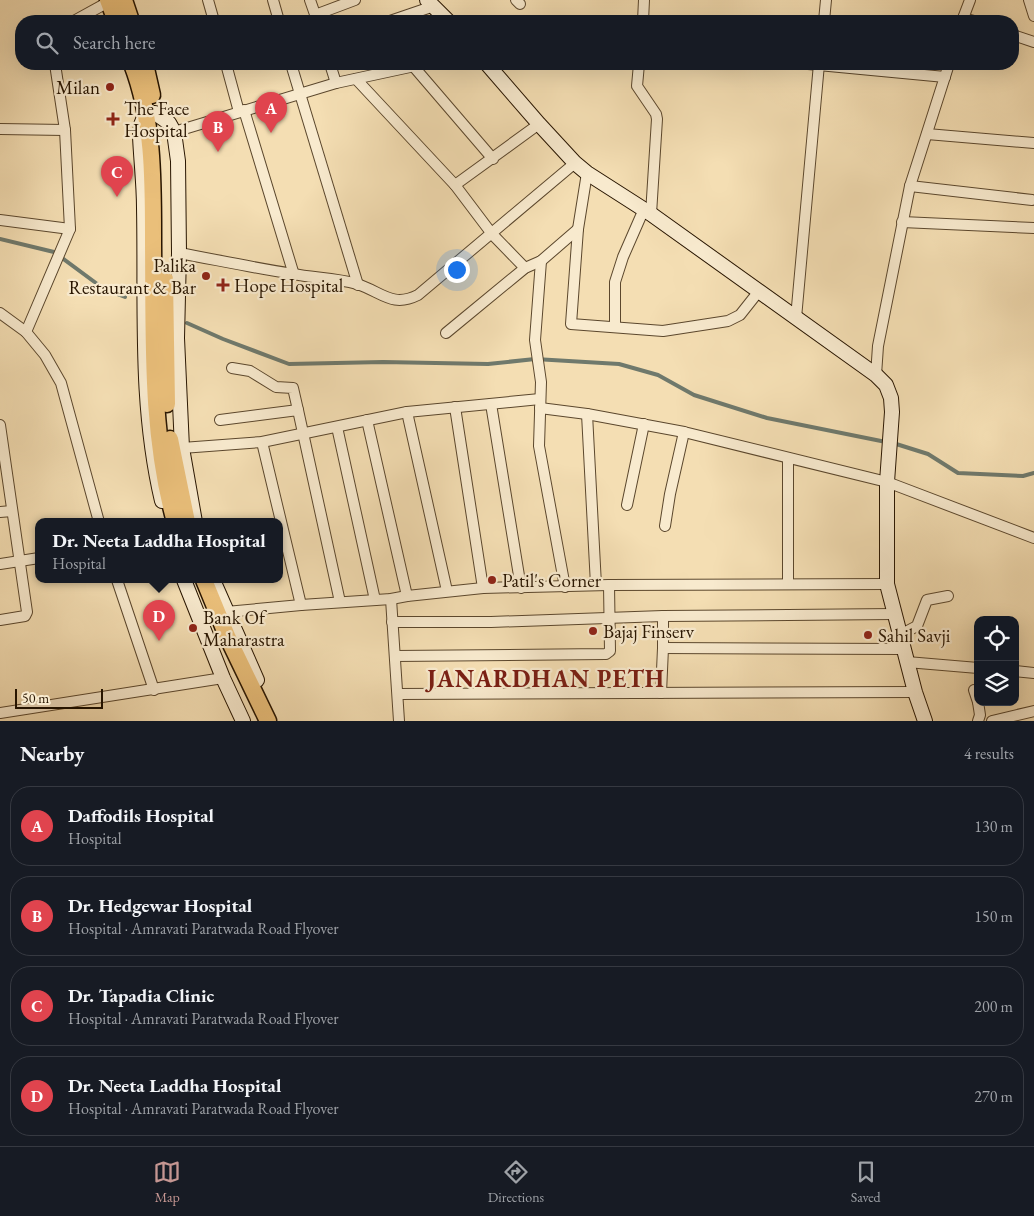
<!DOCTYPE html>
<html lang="en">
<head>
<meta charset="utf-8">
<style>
	:root { --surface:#171b24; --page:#242831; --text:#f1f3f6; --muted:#9ea1a6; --line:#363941; --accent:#c59692 }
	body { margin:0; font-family:"EB Garamond",serif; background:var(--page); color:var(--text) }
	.controls { position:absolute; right:15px; bottom:15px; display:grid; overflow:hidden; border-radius:10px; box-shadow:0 5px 20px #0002 }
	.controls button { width:45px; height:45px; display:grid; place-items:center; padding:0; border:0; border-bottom:1px solid var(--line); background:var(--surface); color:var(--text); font:25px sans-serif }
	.scale { position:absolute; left:15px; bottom:12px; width:88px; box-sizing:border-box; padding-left:5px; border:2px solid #281500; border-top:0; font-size:14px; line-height:18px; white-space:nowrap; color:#281500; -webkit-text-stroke:4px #f8eace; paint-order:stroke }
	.you { position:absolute; left:456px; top:269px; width:18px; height:18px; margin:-12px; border:4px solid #fff; border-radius:50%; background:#1a73e8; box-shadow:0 0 0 8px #1a73e833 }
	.badge { display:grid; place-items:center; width:32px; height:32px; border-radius:50%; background:var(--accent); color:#fff; font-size:16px; font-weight:700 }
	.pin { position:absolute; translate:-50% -41px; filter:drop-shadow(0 1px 2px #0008) }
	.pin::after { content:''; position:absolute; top:26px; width:18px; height:15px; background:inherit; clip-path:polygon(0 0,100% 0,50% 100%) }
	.popup { position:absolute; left:35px; top:518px; width:248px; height:65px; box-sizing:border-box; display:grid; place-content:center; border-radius:10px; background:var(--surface); filter:drop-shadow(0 1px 4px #0005); font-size:16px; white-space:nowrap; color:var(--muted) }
	.popup b { font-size:19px; color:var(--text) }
	.popup::after { content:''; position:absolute; left:50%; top:100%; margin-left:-10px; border:10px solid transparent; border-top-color:var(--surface) }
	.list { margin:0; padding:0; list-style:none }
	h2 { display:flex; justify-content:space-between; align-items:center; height:65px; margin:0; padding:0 20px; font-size:21px }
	h2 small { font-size:16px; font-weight:400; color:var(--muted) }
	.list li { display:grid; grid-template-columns:32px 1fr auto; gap:15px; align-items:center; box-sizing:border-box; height:80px; margin:0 10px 10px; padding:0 10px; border:1px solid var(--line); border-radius:20px }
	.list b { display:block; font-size:19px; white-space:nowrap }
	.list p { margin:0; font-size:16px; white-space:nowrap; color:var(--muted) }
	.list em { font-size:16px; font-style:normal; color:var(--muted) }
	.icon { flex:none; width:28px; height:28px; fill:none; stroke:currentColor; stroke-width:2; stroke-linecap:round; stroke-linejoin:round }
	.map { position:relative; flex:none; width:1034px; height:721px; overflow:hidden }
	.search { position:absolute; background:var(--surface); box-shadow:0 5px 20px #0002; left:15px; right:15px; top:15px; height:55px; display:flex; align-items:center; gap:12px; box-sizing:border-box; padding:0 18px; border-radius:20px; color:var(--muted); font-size:19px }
	.sheet { height:425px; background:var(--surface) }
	nav { display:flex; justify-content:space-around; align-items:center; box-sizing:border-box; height:70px; border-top:1px solid var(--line); background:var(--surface); font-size:14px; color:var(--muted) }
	nav a { display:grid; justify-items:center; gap:2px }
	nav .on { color:var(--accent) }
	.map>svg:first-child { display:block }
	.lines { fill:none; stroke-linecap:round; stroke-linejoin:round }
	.stream { stroke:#6f796c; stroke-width:4 }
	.street-casing { stroke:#5b472d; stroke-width:12 }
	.secondary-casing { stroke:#281500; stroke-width:16 }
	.primary-casing { stroke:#281500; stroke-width:19 }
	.street { stroke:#f8eace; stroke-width:10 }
	.secondary { stroke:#f8eace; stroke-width:14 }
	.primary { stroke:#eabf7a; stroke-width:16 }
	.poi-dot { fill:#8f2418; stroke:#f8eace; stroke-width:2 }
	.labels { text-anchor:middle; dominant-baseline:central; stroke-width:4.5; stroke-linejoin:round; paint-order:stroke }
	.poi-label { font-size:19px; fill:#281500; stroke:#f8eace; text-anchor:start }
	.district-label { font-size:24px; font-weight:bold; letter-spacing:1px; fill:#7a1f14; stroke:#f8eace }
</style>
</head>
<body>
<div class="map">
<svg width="1034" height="721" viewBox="0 0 1034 721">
	<rect width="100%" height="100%" fill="#f4deb3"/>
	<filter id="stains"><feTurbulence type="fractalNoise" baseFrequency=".004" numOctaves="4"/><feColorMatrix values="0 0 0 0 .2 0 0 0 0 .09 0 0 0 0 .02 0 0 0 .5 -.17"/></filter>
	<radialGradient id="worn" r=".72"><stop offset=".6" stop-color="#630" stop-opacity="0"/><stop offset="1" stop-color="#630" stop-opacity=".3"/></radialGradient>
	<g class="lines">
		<!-- stream -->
		<g class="stream">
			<polyline points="0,239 54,252 104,289 125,297"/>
			<polyline points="187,323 223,339 289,364 383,362 488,364 535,359 619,364 658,375 694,395 767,418 886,442"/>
			<polyline points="893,443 928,454 958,473 1023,476 1034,473"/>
		</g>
		<!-- street casing -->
		<g class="street-casing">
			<g id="street">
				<polyline points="208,0 214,21"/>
				<polyline points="273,0 279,21"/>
				<polyline points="310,0 317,20"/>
				<polyline points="516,0 520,4"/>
				<polyline points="1029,0 1034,16"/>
				<polyline points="315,15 355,0"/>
				<polyline points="963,18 974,21"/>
				<polyline points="74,21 112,0"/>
				<polyline points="390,21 434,6"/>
				<polyline points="643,21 644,0"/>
				<polyline points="824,21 826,0"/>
				<polyline points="962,21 970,0"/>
				<polyline points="1013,35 1034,42"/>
				<polyline points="226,64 239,112"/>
				<polyline points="291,64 358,285"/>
				<polyline points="330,64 336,83"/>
				<polyline points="639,64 637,86 656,114 657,119 651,214"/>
				<polyline points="808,64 945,77"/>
				<polyline points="414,67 493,159"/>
				<polyline points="356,79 455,185 492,234 525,268"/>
				<polyline points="244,110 294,275"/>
				<polyline points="0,129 65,130"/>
				<polyline points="174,132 336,83 424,64"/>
				<polyline points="927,134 1034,143"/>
				<polyline points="587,173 578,229 571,324 663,331 728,321 740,315 759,291"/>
				<polyline points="455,185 539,124"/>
				<polyline points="910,186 1032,200"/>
				<polyline points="0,220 70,229"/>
				<polyline points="902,222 1034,228"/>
				<path d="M179,253C217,260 255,268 293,274C314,278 336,278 357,284C382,292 392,308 418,295L575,163"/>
				<polyline points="541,261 535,340 541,382 539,446 565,587"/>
				<polyline points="0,313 26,332 45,355 61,383 99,522"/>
				<polyline points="796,318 819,64"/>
				<polyline points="615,327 615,282 623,257 644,209"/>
				<polyline points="26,332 70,229 65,130 55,64"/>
				<polyline points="446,333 525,268 541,261 578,229"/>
				<polyline points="232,368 250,371 276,387 293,388 298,410"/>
				<polyline points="876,375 878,346 910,186 949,64"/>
				<polyline points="491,404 521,588"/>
				<polyline points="455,407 483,588"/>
				<polyline points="540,408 587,414 684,432 887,482 1034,538"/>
				<polyline points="407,412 447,591"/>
				<polyline points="587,414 596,585"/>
				<polyline points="220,420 298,410 340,602"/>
				<polyline points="367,420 407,596"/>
				<polyline points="0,425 27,612 25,616 0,620"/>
				<polyline points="337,427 375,600"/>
				<polyline points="262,442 301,605"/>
				<polyline points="182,448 262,442 407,412 540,399"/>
				<polyline points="627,505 644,424"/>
				<polyline points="0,512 12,511"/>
				<polyline points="665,526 670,494 684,432"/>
				<polyline points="0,564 39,558"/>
				<polyline points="117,580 154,690"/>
				<polyline points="788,584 788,458"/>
				<polyline points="391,599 399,721"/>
				<polyline points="226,612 301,605 391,599 407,596 483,588 609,585 887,584"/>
				<polyline points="392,622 491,622 663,616 894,614"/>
				<polyline points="900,635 917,626 927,600 948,596"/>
				<polyline points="663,648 903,649"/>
				<polyline points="395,656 606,654 610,651 609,585"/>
				<polyline points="907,662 978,668"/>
				<polyline points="1015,671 1034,673"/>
				<polyline points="974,690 978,702"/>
				<polyline points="661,693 663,648 663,616"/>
				<polyline points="398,694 915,692"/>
				<polyline points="0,713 223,678"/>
				<polyline points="978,721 980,715 978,702"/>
				<polyline points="992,721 1034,711"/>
			</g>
		</g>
		<!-- secondary casing -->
		<g class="secondary-casing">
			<g id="secondary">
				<polyline points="427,0 448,21"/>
				<polyline points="487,64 539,124 575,163 587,173 651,214 876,375 886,385 891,398 892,412 887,482 887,584 915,692 925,721"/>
				<polyline points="155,113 169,123 174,132 178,161 179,253 177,338 182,448 195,522"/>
				<path d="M145,114L141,125L140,136C141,160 144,184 144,208C146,307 139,403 162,501"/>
				<polyline points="184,580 223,678 243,721"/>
				<polyline points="213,580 257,680"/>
			</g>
		</g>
		<!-- primary casing -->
		<g class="primary-casing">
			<g id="primary">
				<polyline points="108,0 116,21"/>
				<polyline points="124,0 131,21"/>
				<path d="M132,64C154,121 153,183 153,244C154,337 150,432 175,522"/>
				<polyline points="145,64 152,95"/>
				<polyline points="165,279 167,404"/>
				<polyline points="170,439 187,522"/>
				<polyline points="204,580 227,636 268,721"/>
			</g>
		</g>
		<!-- street -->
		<use href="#street" class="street"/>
		<!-- secondary -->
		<use href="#secondary" class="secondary"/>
		<!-- primary -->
		<use href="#primary" class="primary"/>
	</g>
	<!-- markers -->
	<g class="poi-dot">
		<circle cx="110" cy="87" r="5"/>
		<path d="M110.5 111.5h5v5h5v5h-5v5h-5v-5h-5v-5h5z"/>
		<circle cx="206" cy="276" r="5"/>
		<path d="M220.5 277.5h5v5h5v5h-5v5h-5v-5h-5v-5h5z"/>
		<circle cx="492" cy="580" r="5"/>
		<circle cx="193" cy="628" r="5"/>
		<circle cx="593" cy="631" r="5"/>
		<circle cx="868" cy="635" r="5"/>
	</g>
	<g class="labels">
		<!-- poi labels -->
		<g class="poi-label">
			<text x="100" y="87" text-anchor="end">Milan</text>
			<text x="124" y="108">The Face<tspan x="124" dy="22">Hospital</tspan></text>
			<text x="196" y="265" text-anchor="end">Palika<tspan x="196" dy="22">Restaurant &amp; Bar</tspan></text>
			<text x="234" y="285">Hope Hospital</text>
			<text x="502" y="580">Patil's Corner</text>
			<text x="203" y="617">Bank Of<tspan x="203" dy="22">Maharastra</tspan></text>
			<text x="603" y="631">Bajaj Finserv</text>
			<text x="878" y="635">Sahil Savji</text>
		</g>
		<!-- district labels -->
		<g class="district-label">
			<text x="546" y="678">JANARDHAN PETH</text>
		</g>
	</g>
	<rect width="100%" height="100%" filter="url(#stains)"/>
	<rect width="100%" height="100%" fill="url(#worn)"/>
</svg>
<div class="controls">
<button><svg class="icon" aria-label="locate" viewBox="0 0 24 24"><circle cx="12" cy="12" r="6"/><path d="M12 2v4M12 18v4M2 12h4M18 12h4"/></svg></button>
<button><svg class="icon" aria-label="layers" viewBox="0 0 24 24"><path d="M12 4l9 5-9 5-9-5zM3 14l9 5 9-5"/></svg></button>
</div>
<div class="scale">50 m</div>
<div class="you"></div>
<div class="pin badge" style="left:271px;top:133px;background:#e0444e">A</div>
<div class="pin badge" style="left:218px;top:152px;background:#e0444e">B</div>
<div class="pin badge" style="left:117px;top:197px;background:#e0444e">C</div>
<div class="pin badge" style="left:159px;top:641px;background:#e0444e">D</div>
<div class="popup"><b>Dr. Neeta Laddha Hospital</b>Hospital</div>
<div class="search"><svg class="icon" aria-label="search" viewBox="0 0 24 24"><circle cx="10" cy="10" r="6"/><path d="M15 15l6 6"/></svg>Search here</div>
</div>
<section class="sheet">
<h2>Nearby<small>4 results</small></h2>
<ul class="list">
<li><span class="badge" style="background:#e0444e">A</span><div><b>Daffodils Hospital</b><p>Hospital</p></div><em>130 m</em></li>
<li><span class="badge" style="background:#e0444e">B</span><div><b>Dr. Hedgewar Hospital</b><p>Hospital · Amravati Paratwada Road Flyover</p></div><em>150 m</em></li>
<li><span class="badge" style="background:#e0444e">C</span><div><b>Dr. Tapadia Clinic</b><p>Hospital · Amravati Paratwada Road Flyover</p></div><em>200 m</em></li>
<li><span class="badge" style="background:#e0444e">D</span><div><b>Dr. Neeta Laddha Hospital</b><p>Hospital · Amravati Paratwada Road Flyover</p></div><em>270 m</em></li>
</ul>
</section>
<nav>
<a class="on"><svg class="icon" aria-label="map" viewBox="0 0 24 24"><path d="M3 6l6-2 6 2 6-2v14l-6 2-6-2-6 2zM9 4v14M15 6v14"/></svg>Map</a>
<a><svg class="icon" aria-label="directions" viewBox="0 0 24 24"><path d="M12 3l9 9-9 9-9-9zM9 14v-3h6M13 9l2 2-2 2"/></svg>Directions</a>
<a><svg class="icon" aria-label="saved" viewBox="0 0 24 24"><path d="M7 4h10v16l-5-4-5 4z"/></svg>Saved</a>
</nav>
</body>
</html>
